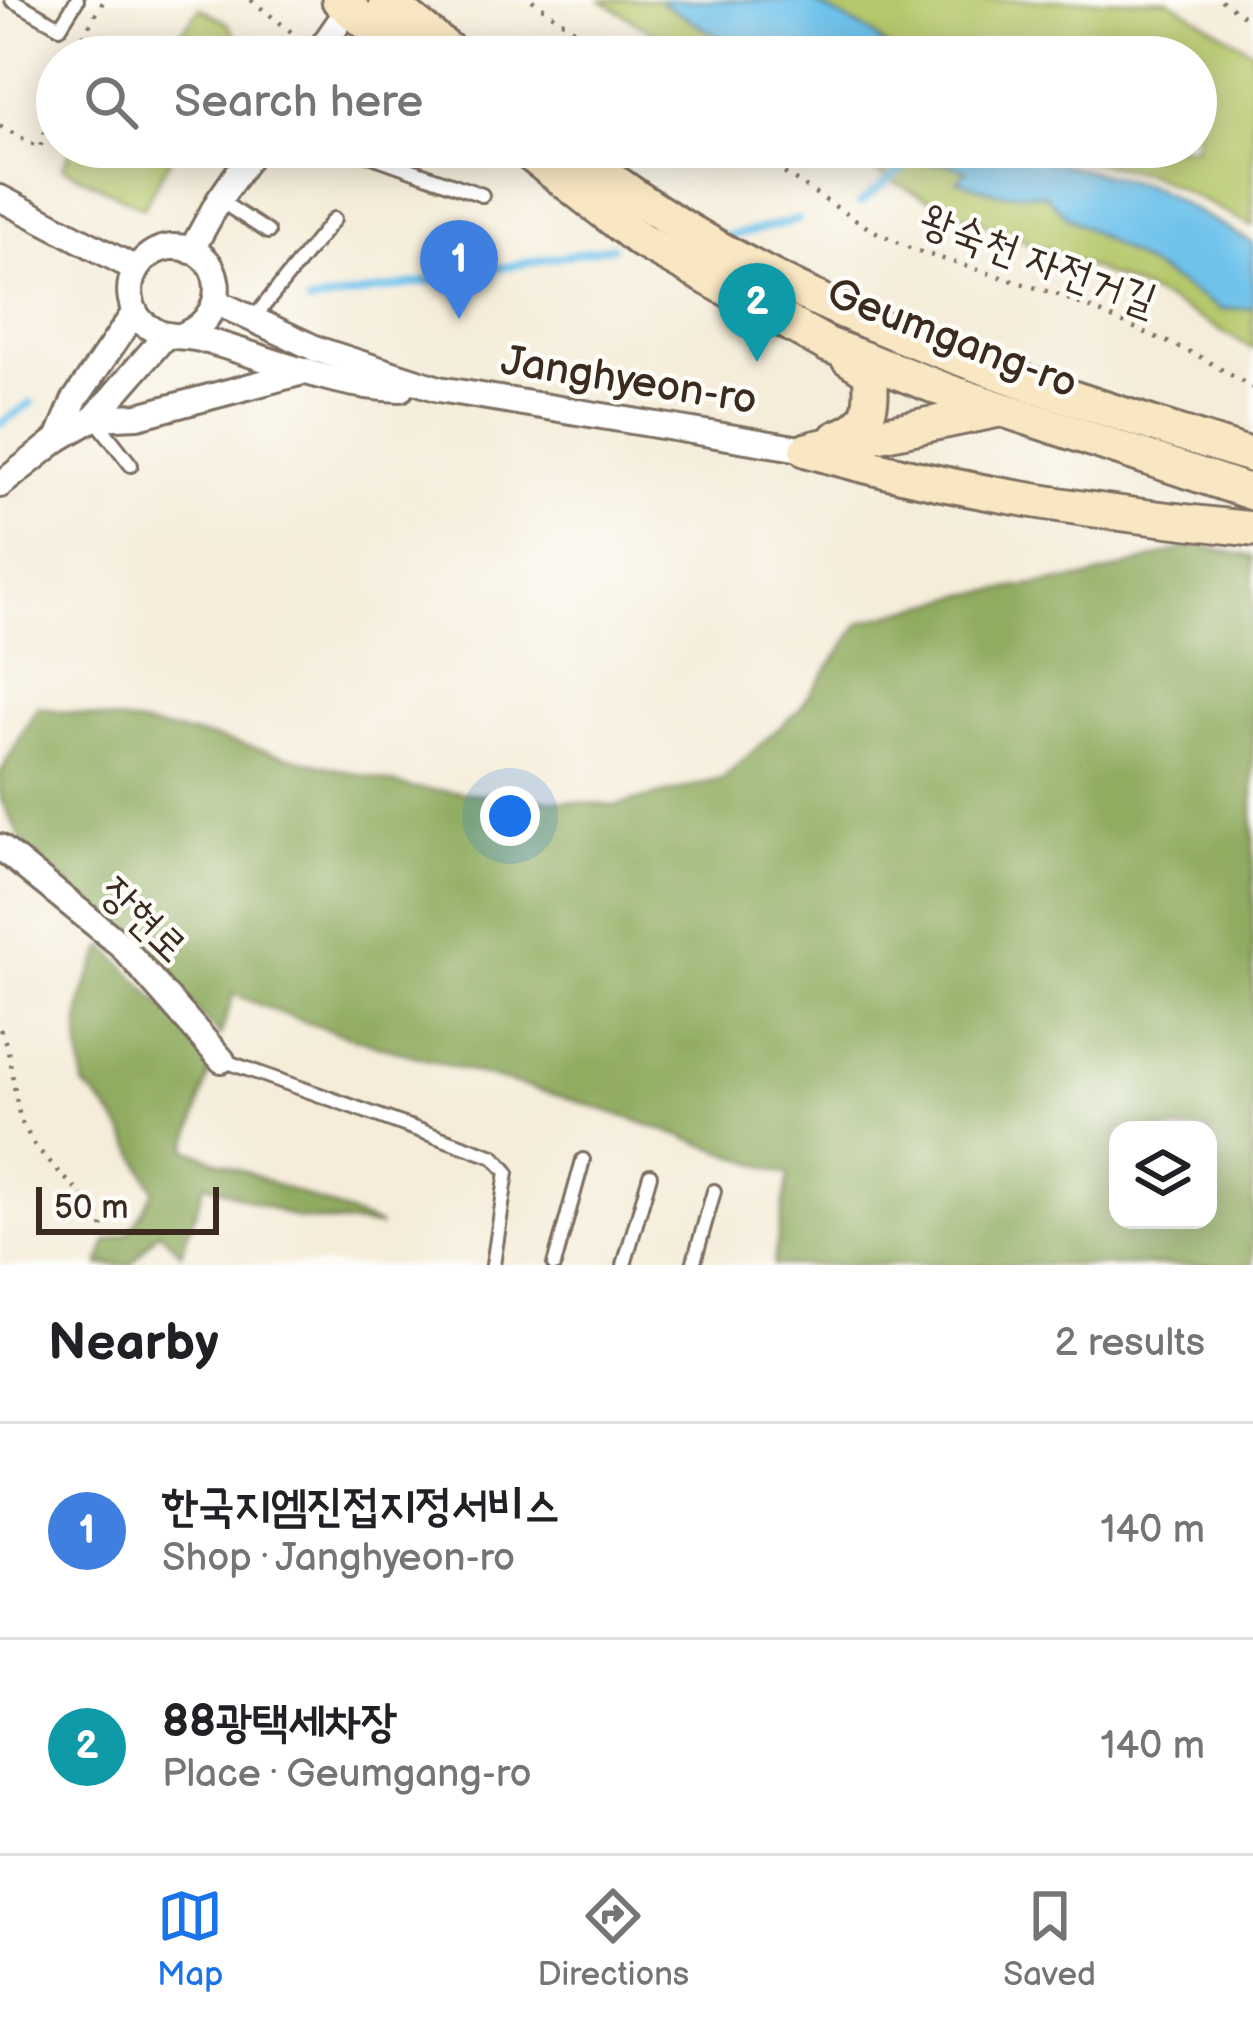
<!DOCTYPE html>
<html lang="en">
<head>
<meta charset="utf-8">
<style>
	:root { --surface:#fff; --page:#f2f2f2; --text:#202124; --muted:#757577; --line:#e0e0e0; --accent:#1a73e8 }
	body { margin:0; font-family:"Balsamiq Sans","Poor Story",sans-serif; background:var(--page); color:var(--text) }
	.controls { position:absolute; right:36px; bottom:36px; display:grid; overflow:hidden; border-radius:24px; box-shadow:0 6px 30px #0003 }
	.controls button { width:108px; height:108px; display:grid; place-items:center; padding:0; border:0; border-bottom:3px solid var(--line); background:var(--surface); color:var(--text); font:60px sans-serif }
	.scale { position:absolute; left:36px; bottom:30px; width:183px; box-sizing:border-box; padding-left:12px; border:6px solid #3b2a1e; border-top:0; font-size:33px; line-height:42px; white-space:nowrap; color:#3b2a1e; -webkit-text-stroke:9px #fdfcf7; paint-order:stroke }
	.you { position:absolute; left:510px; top:816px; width:42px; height:42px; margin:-30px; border:9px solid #fff; border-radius:50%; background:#1a73e8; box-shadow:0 0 0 18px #1a73e833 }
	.badge { display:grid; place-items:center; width:78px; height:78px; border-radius:50%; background:var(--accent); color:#fff; font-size:39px; font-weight:700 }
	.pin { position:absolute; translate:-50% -99px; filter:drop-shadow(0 3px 6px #0008) }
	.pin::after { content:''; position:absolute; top:63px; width:42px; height:36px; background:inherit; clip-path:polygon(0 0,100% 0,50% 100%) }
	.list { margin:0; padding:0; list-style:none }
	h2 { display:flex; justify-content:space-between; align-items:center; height:156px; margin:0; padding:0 48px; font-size:51px }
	h2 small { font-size:39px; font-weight:400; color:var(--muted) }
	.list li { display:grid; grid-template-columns:78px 1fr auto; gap:36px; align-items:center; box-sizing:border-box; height:216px; padding:0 48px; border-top:3px solid var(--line) }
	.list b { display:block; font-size:45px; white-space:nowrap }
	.list p { margin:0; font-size:39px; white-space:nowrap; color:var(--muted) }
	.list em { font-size:39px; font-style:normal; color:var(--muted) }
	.icon { flex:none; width:66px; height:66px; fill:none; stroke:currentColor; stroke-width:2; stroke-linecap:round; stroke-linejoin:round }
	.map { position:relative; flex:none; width:1253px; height:1265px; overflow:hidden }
	.search { position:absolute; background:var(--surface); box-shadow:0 6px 30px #0003; left:36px; right:36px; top:36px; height:132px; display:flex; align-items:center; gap:30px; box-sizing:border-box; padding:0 42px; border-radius:66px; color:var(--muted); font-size:45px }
	.sheet { height:588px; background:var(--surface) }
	nav { display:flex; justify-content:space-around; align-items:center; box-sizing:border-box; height:168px; border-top:3px solid var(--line); background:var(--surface); font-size:33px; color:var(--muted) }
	nav a { display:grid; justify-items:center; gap:6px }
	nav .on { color:var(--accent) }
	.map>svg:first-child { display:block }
	.green { fill:#b6c86c; stroke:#787945; stroke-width:3 }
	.forest { fill:#90ac60; stroke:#666b3f; stroke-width:3; fill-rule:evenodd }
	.water { fill:#6ec2eb; stroke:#547684; stroke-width:3 }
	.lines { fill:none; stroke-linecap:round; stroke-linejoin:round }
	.stream { stroke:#6ec2eb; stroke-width:8 }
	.service-casing { stroke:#7c6e60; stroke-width:18 }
	.minor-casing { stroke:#7c6e60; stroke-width:30 }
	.secondary-casing { stroke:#7c6e60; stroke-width:39 }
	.path { stroke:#7c6e60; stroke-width:4.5; stroke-dasharray:3 9; stroke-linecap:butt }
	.service { stroke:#fff; stroke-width:12 }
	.minor { stroke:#fff; stroke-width:24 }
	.secondary { stroke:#f9e7c3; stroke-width:33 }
	.labels { text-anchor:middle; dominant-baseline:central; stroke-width:9; stroke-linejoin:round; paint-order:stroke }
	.street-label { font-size:42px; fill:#3b2a1e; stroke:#fdfcf7 }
</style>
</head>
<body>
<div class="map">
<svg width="1253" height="1265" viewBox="0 0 1253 1265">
	<rect width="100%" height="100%" fill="#fdfcf7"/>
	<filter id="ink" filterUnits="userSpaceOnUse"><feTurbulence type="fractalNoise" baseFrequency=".00833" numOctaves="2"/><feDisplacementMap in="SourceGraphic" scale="24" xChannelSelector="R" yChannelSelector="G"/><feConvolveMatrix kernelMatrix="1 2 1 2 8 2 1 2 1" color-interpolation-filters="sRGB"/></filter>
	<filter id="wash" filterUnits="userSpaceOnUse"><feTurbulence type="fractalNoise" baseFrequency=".004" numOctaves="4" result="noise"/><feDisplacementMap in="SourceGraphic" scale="48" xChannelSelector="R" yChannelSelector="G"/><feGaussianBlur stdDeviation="2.7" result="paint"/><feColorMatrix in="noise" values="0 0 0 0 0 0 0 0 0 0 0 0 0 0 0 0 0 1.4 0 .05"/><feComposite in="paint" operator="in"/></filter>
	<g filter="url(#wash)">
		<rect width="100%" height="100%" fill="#f5edda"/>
		<!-- green -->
		<g class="green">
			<polygon points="601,0 658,0 751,57 692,57"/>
			<polygon points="809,0 1169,0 1253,51 1253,226 1149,174 1029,147 1196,147 1196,57 899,57 873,34"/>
			<polygon points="200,8 227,23 242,45 236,57 162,57"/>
			<polygon points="73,147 177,147 143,208 62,167"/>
			<path d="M834,147H880L902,164L945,163L968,170L959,180L998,193L1044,194L1069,218L1221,309L1253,308V349C1221,331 1188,310 1155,295C1044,246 937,213 834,147Z"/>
		</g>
		<!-- forest -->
		<g class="forest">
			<path d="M1195,545L1253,557V1265H773L789,1175C725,1153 661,1128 596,1107C476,1070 350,1045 234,994L220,1036L129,934L29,854L0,798V774L37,707L215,738L412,788L614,806L722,779L798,711L861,622L964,595L1092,577ZM1118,1130H1208V1220H1118Z"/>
			<path d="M105,946L213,1059L187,1149L381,1226L299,1219L205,1183L181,1253L159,1231L131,1265H99L107,1241L129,1233L154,1191C137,1155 116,1111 84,1086C77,1021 73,1005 105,946Z"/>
		</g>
		<!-- water -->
		<g class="water">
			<polygon points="658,0 809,0 873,34 894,57 751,57"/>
			<polygon points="880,147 1011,147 1028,156 1150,186 1253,243 1253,308 1221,309 1069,218 1044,194 998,193 958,181 967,170 945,163 902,164"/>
		</g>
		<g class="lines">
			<!-- stream -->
			<g class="stream">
				<polyline points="860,203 915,159"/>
				<polyline points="726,237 798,220"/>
				<polyline points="309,303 612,247"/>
				<polyline points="0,424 31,403"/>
			</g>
		</g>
	</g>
	<g filter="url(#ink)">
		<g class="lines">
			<!-- service casing -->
			<g class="service-casing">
				<g id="service">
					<polyline points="12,0 60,27 77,0"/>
					<polyline points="347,147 482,195"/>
					<polyline points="219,200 268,232"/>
					<polyline points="253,319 334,219"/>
					<polyline points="95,419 131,465"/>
					<polyline points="222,1060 494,1157 507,1172 493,1265"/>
					<polyline points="554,1265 583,1160"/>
					<polyline points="624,1265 650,1175"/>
					<polyline points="693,1265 714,1191"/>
				</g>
			</g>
			<!-- minor casing -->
			<g class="minor-casing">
				<g id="minor">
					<polyline points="315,57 349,8"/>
					<polyline points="0,198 136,269"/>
					<polyline points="191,251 219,200 256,147"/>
					<polyline points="216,302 319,350 439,389 807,450"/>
					<path d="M185,334C233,314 225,245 172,247C156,248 142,258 135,272C126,288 130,310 143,323C146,325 155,331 159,333C172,338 189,335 204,340C266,357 335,388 401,389"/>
					<polyline points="94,418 138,416 307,371"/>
					<polyline points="58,439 74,401 135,312"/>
					<polyline points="0,485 58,439 94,418 166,335"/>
					<polyline points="0,847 121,945 222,1060"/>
				</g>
			</g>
			<!-- secondary casing -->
			<g class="secondary-casing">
				<g id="secondary">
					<polyline points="339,0 408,57"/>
					<polyline points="386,0 457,57"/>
					<polyline points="521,147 640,240 828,345 950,392 1253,493"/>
					<path d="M569,147C769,309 1012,379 1253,456"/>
					<path d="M836,438C872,425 873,407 870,372L848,358"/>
					<polyline points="814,448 999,410"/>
					<path d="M807,450C955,493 1099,513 1253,529"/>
				</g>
			</g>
			<!-- path -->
			<g class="path">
				<polyline points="251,0 299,38"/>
				<polyline points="532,0 613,57"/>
				<polyline points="1221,0 1253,23"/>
				<polyline points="71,57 104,0"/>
				<polyline points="0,126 40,148 57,88"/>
				<polyline points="744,147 870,229 914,250 1059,295 1197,355 1253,388"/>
				<polyline points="0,1029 7,1046 20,1119 35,1146 98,1213 107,1241"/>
			</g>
			<!-- service -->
			<use href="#service" class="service"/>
			<!-- minor -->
			<use href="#minor" class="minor"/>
			<!-- secondary -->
			<use href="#secondary" class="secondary"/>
		</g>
	</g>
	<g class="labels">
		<!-- street labels -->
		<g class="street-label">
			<text transform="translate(1038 261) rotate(20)">왕숙천 자전거길</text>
			<text transform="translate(952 339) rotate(21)">Geumgang-ro</text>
			<text transform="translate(629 381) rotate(9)">Janghyeon-ro</text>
			<text transform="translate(143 920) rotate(44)">장현로</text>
		</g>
	</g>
</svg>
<div class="controls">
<button><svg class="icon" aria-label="layers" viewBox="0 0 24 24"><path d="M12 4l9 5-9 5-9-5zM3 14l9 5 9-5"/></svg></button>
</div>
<div class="scale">50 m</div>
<div class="you"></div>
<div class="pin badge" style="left:459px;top:319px;background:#3f7fe0">1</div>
<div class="pin badge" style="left:757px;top:362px;background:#0f9aa8">2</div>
<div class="search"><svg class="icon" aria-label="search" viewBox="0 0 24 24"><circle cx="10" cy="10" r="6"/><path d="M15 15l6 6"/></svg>Search here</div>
</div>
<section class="sheet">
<h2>Nearby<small>2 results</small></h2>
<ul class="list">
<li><span class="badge" style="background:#3f7fe0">1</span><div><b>한국지엠진접지정서비스</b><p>Shop · Janghyeon-ro</p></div><em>140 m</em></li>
<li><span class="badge" style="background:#0f9aa8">2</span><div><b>88광택세차장</b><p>Place · Geumgang-ro</p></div><em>140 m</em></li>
</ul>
</section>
<nav>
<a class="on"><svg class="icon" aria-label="map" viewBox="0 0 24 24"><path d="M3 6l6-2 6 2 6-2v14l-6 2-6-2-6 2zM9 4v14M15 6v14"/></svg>Map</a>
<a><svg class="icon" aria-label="directions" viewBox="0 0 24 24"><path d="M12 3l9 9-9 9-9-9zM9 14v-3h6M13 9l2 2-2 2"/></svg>Directions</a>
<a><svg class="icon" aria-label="saved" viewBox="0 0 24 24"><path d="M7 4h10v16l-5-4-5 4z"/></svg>Saved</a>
</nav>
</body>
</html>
